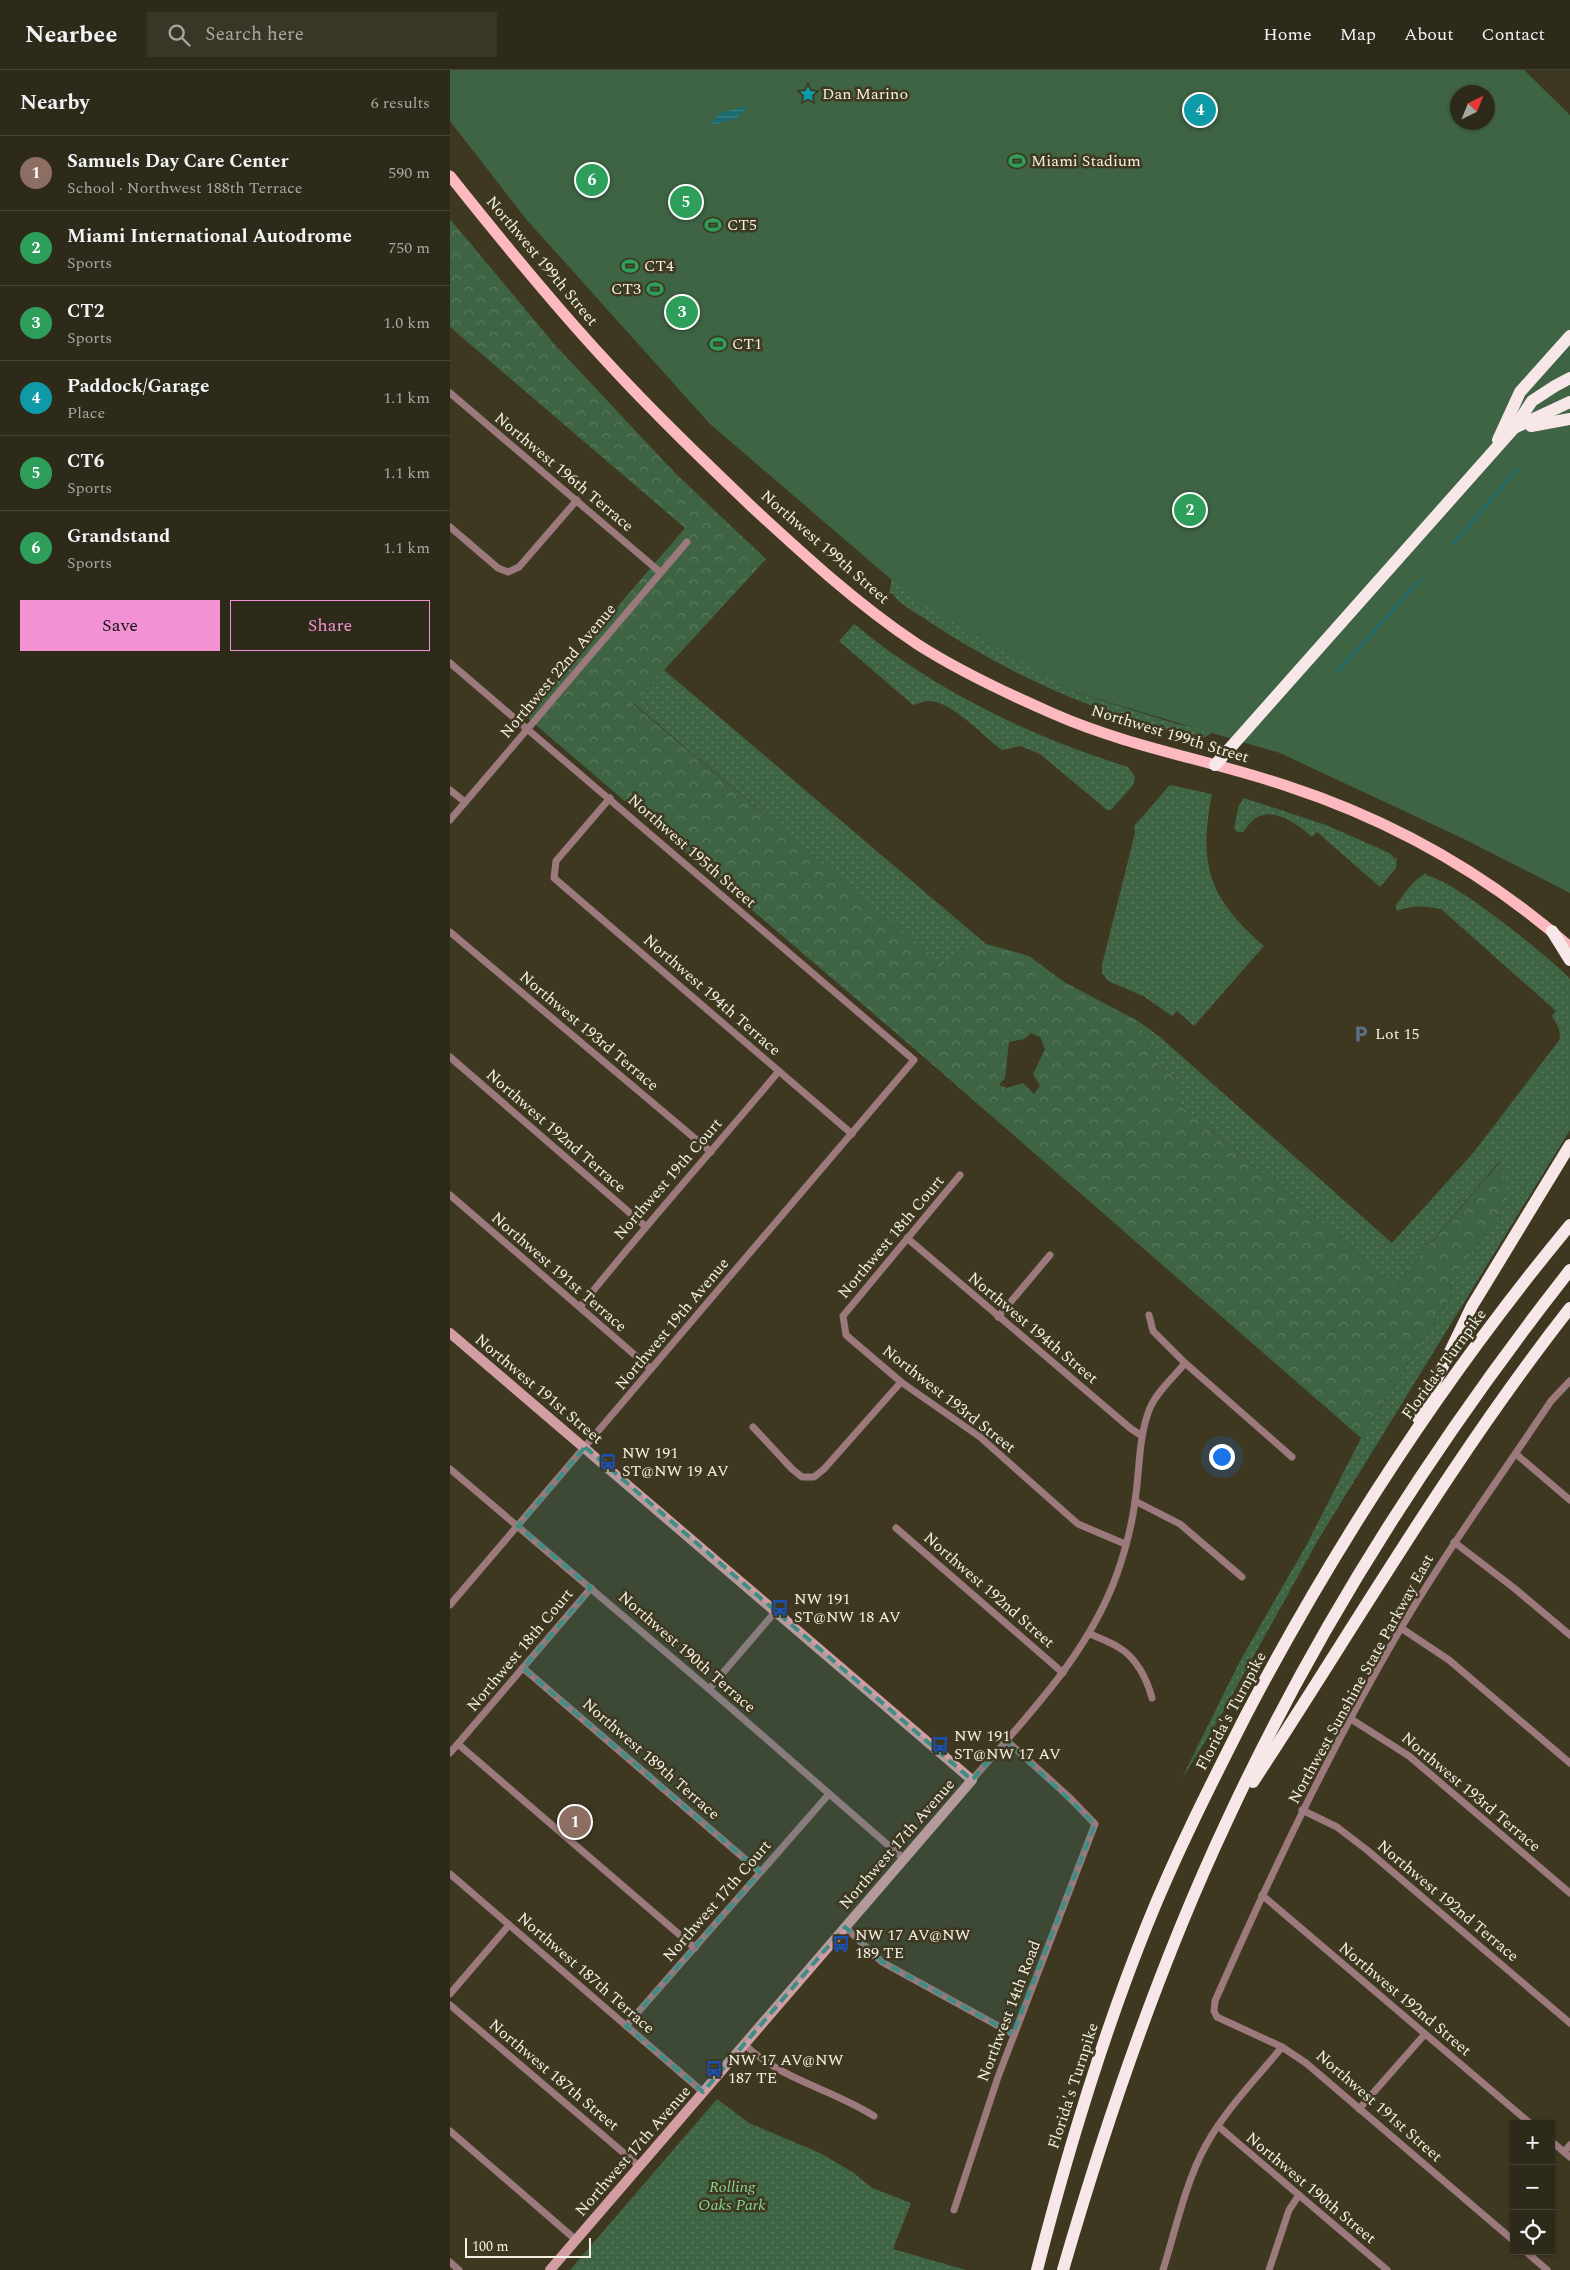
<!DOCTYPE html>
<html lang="en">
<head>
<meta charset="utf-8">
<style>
	:root { --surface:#2e2a19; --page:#3a3626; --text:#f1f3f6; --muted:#a7a7a2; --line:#494638; --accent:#f391d5 }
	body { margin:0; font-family:Spectral,serif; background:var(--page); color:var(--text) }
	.controls { position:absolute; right:15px; bottom:15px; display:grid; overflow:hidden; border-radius:0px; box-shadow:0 1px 4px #0004 }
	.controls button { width:45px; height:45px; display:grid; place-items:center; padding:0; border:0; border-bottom:1px solid var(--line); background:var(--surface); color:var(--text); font:25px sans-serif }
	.compass { position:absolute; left:1000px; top:15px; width:45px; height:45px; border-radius:50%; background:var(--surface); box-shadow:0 1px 4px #0004; rotate:43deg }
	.scale { position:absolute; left:15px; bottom:12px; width:126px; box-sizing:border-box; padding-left:5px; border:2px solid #f4f0e3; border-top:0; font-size:14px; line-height:18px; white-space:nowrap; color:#f4f0e3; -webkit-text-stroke:4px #3e3821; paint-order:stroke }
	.you { position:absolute; left:771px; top:1386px; width:18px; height:18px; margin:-12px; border:4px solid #fff; border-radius:50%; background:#1a73e8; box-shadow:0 0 0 8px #1a73e833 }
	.badge { display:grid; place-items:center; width:32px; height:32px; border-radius:50%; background:var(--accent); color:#fff; font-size:16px; font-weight:700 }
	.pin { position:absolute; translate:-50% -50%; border:2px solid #fff; box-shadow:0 1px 5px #0006 }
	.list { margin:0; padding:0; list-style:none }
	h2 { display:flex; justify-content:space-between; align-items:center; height:65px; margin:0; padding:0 20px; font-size:21px }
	h2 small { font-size:16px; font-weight:400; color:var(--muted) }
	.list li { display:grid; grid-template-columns:32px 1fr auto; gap:15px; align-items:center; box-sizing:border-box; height:75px; padding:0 20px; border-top:1px solid var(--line) }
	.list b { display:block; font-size:19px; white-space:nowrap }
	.list p { margin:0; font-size:16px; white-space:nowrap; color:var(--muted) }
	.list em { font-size:16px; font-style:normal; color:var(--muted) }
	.actions { display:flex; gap:10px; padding:15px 20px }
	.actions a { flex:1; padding:11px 0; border:1px solid var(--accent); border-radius:0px; text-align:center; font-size:18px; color:var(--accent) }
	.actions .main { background:var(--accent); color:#111 }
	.icon { flex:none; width:28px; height:28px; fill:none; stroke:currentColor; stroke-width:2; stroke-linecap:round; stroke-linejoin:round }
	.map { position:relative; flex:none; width:1120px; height:2200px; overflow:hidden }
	header { display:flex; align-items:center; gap:30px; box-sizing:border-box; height:70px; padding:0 25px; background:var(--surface); border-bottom:1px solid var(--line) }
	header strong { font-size:24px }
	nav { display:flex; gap:28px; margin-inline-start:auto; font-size:18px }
	.search { width:350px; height:45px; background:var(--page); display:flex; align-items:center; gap:12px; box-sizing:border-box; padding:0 18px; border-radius:0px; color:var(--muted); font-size:19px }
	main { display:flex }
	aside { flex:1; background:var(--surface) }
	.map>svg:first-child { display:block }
	.green { fill:url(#green-dots) }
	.forest { fill:url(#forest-crowns); fill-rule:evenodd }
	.pitch { fill:#3f6444; fill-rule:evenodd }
	.water { fill:url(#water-rules) }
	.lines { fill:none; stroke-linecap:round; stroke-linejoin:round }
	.stream { stroke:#1b6b72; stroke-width:2.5 }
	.street { stroke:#9b797c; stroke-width:7 }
	.secondary { stroke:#d29ea3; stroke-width:10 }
	.primary { stroke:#fdb9c0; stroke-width:11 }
	.highway { stroke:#f8e7e8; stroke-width:12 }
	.marked { fill:#3d8e85; fill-opacity:0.2; stroke:#3d8e85; stroke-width:4; stroke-dasharray:10 6; stroke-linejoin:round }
	.labels { text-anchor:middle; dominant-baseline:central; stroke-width:5; stroke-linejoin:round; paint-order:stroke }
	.poi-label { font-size:16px; fill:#f4f0e3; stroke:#3e3821; text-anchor:start }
	.street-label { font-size:16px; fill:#f4f0e3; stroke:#3e3821 }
	.park-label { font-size:16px; font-style:italic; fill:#86d693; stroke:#3e3821 }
</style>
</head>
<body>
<header>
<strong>Nearbee</strong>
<div class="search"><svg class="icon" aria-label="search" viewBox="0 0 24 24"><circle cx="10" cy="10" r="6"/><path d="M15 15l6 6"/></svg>Search here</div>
<nav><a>Home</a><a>Map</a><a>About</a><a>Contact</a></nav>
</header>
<main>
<aside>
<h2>Nearby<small>6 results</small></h2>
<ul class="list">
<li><span class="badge" style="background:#8d6e63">1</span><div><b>Samuels Day Care Center</b><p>School · Northwest 188th Terrace</p></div><em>590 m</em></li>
<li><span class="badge" style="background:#2e9e5b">2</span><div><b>Miami International Autodrome</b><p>Sports</p></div><em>750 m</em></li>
<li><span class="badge" style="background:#2e9e5b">3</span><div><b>CT2</b><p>Sports</p></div><em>1.0 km</em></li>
<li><span class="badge" style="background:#0f9aa8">4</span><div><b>Paddock/Garage</b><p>Place</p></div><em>1.1 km</em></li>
<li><span class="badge" style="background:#2e9e5b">5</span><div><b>CT6</b><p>Sports</p></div><em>1.1 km</em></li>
<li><span class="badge" style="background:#2e9e5b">6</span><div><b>Grandstand</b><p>Sports</p></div><em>1.1 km</em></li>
</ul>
<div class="actions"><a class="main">Save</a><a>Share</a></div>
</aside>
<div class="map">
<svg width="1120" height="2200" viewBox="0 0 1120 2200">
	<defs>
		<pattern id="green-dots" width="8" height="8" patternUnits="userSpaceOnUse" patternTransform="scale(1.25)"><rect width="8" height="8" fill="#3f6444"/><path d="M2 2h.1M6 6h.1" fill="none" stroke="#5b7a5f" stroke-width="1.8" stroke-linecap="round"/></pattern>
		<pattern id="forest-crowns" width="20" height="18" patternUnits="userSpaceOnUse" patternTransform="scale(1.25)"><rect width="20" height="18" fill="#3f6444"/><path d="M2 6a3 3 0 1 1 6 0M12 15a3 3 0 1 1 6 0" fill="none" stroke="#5b7a5f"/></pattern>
		<pattern id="water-rules" width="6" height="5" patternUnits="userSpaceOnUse" patternTransform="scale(1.25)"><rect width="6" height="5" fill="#1b6b72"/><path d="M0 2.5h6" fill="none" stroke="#3d8086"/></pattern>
	</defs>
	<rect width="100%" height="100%" fill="#3e3821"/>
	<!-- green -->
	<g class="green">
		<path d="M442,509L621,621L724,653L763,661C759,665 756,668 750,668C741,668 729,664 720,661C636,639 554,601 481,553C469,544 450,536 442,523L439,524Z"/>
		<path d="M404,554C482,619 581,667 678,697L685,707L683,715L661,740H657L590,684L570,676L552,680C534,667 501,630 478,631C473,631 468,634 463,635L389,571Z"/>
		<polygon points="214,600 536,874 544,876 543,885 522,875 495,897 183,633"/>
		<path d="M720,715L762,724C748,796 759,828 814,876L744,956L727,941L722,946L693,926L658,911L652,903V895L685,763L684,756Z"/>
		<path d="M794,728L876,755L935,781L941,784L944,788H947L946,798L930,817L867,762L862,767C850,756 828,739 810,746C803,748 798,756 793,762H787L784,758L789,735Z"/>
		<path d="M976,803L977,806C1000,807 1102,889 1120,909V1060L868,1470L765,1656L731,1710L790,1591L857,1474L911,1368L1003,1222L999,1214L1058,1132L1050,1091L959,1198L947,1216L728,1032V1010L709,995L688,951L710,967L942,1173L1024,1082L1110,969L1109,958L1102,946L1106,941L991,839C974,836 963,835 947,841L946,839V835C954,824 964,809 976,803Z"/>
		<polygon points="267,2029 299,2053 370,2083 404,2103 422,2118 461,2133 443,2179 516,2200 120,2200"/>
	</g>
	<!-- forest -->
	<path class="forest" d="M0,149L105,275L226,404L316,489L183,634L495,896L522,875L542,884L544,876L579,886L614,912L688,951L709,995L728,1010V1032L947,1216L959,1198L1051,1091L1058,1132L999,1214L1003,1222L911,1368L467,981L73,644L83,635L235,458L0,257ZM581,963L590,967L595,979L583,1004L590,1016L584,1024L573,1013L557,1018L549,1015L555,1008L559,972L574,969Z"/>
	<!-- pitch -->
	<path class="pitch" d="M0,0H1074L1120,45V823L1014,769L830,683L621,621L464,529L260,354L76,149L0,51ZM1008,22H1038V52H1008Z"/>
	<!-- water -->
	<polygon class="water" points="298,36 287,48 259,56 270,43"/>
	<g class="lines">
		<!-- stream -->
		<g class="stream">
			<polyline points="1003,474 1067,399"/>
			<polyline points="887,602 971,509"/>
		</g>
		<!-- street -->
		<g class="street">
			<polyline points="0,323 210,502"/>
			<polyline points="0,457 48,498 58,502 69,497 127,430"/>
			<polyline points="0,593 464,990 0,1535"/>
			<polyline points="0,720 15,732"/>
			<polyline points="160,728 106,791 104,808 402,1064"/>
			<polyline points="0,750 237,472"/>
			<polyline points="0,862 261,1082"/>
			<polyline points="0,987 195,1156"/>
			<polyline points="510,1105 393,1246 396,1265 451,1312 530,1367 628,1454 675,1474"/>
			<polyline points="0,1125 201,1299"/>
			<polyline points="457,1168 680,1358 692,1366"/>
			<path d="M130,1237C194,1157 263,1080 329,1001"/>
			<polyline points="699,1245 703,1261 735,1293 842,1387"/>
			<polyline points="548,1247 600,1185"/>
			<polyline points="303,1357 342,1399 352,1407 364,1407 374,1399 451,1312"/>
			<polyline points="1066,1384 1120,1430"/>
			<polyline points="0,1399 259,1619 454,1789"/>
			<polyline points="685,1431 730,1454 792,1507"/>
			<polyline points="446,1458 613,1603"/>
			<polyline points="1004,1472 1064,1518 1120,1565"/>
			<polyline points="951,1558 999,1590 1120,1693"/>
			<path d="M640,1564C649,1568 660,1572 668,1577C686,1587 697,1609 702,1628"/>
			<polyline points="73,1598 310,1802"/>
			<polyline points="259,1619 325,1542"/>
			<polyline points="901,1649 959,1686 1120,1823"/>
			<polyline points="8,1674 245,1878"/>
			<polyline points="0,1683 141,1518"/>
			<path d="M522,1710C577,1646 638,1585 667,1504C675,1481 682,1455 685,1431C690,1400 688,1367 700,1338C707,1321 724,1307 735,1293"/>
			<polyline points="852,1740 887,1757 917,1780 1120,1953"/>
			<polyline points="0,1804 253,2022"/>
			<polyline points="812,1825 1081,2054"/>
			<polyline points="395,1857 432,1892 563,1964"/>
			<polyline points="0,1924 59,1855"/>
			<polyline points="0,1935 189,2096"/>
			<polyline points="176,1956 379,1724"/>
			<path d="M294,1974C331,2010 382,2019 424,2046"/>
			<polyline points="909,2039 975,1964"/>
			<polyline points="768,2056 937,2200"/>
			<polyline points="0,2061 126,2170"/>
			<polyline points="1101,2071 1120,2087"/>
			<polyline points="1114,2082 1120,2075"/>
			<polyline points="504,2140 548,2007 645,1754 619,1727 556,1670"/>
			<path d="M1064,2171L856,1993L832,1977L767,1947L764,1941L765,1931C821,1804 880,1679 951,1558C997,1480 1051,1406 1101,1331L1120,1311"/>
			<polyline points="1075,2181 1097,2200"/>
			<polyline points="0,2192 9,2200"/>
			<path d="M713,2200C725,2162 736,2111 755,2077C774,2041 806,2009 832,1977"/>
			<polyline points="819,2200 839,2140 849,2125"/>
		</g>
		<!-- secondary -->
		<polyline class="secondary" points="0,1263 522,1710 100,2200"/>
		<!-- primary -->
		<path class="primary" d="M0,106C51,170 102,233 158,293C203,342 252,389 301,436C354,485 407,534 467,574C509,601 558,624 604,644C679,677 760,690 837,716C941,750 1038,805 1120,877"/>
		<!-- highway -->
		<g class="highway">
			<polyline points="1081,356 1120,349"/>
			<polyline points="1064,358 1120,332"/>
			<polyline points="1048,370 1070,322 1120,266"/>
			<polyline points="765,695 1064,358 1082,331 1105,316 1120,308"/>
			<polyline points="1102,861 1120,890"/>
			<polyline points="968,1348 1022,1236 1120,1075"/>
			<path d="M803,1712C907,1553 1003,1387 1120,1238"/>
			<path d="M587,2200C617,2083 652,1967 697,1855C726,1783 761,1714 796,1645C887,1472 995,1306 1120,1155"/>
			<path d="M613,2200C657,2048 709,1896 776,1753C867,1556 986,1371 1120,1200"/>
		</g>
	</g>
	<!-- marked area -->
	<path class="marked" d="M135,1377L522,1710L556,1670L645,1754L563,1964L432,1892L395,1857L253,2022L176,1956L310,1802L73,1598L141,1518L68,1456Z"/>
	<!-- icons -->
	<defs>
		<g id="sight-bare" transform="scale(1.35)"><path d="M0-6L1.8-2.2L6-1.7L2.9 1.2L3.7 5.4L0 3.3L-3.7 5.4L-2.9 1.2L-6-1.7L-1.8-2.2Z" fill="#0f9aa8" stroke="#3e3821" stroke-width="2.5" paint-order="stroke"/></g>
		<g id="stadium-bare" transform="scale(1.35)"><path d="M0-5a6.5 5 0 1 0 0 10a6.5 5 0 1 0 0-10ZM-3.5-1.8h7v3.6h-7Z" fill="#2e9e5b" stroke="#3e3821" stroke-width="2.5" paint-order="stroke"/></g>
		<g id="parking-bare" transform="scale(1.35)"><path d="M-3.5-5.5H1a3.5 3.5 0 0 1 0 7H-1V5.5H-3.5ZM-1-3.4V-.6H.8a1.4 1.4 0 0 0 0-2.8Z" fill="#5c6f8a" stroke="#3e3821" stroke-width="2.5" paint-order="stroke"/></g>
		<g id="bus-bare" transform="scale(1.35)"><path d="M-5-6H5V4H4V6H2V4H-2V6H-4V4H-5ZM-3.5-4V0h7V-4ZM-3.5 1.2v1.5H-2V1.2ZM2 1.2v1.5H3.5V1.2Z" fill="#1a4fb4" stroke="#3e3821" stroke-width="2.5" paint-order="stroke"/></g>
	</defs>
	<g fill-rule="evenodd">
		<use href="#sight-bare" x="358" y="24"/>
		<use href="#stadium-bare" x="567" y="91"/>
		<use href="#stadium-bare" x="263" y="155"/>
		<use href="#stadium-bare" x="180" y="196"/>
		<use href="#stadium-bare" x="205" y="219"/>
		<use href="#stadium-bare" x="268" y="274"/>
		<use href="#parking-bare" x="911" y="964"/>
		<use href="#bus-bare" x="158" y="1392"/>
		<use href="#bus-bare" x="330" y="1538"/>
		<use href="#bus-bare" x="490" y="1675"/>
		<use href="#bus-bare" x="391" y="1874"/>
		<use href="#bus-bare" x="264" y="1999"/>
	</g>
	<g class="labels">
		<!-- poi labels -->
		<g class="poi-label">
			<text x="372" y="24">Dan Marino</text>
			<text x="581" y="91">Miami Stadium</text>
			<text x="277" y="155">CT5</text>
			<text x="194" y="196">CT4</text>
			<text x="191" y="219" text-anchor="end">CT3</text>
			<text x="282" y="274">CT1</text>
			<text x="925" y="964">Lot 15</text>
			<text x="172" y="1383">NW 191<tspan x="172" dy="18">ST@NW 19 AV</tspan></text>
			<text x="344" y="1529">NW 191<tspan x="344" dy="18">ST@NW 18 AV</tspan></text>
			<text x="504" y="1666">NW 191<tspan x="504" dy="18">ST@NW 17 AV</tspan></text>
			<text x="405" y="1865">NW 17 AV@NW<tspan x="405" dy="18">189 TE</tspan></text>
			<text x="278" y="1990">NW 17 AV@NW<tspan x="278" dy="18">187 TE</tspan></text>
		</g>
		<!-- street labels -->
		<g class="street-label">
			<text transform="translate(92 191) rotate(50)">Northwest 199th Street</text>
			<text transform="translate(114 402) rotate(40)">Northwest 196th Terrace</text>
			<text transform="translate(375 477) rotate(41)">Northwest 199th Street</text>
			<text transform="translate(108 601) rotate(-50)">Northwest 22nd Avenue</text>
			<text transform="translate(720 664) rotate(17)">Northwest 199th Street</text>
			<text transform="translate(242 781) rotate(41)">Northwest 195th Street</text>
			<text transform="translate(262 925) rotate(41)">Northwest 194th Terrace</text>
			<text transform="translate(139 961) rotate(40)">Northwest 193rd Terrace</text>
			<text transform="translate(106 1061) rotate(41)">Northwest 192nd Terrace</text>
			<text transform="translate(218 1109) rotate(-49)">Northwest 19th Court</text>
			<text transform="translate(441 1167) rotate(-50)">Northwest 18th Court</text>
			<text transform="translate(109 1202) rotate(41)">Northwest 191st Terrace</text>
			<text transform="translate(222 1254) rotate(-50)">Northwest 19th Avenue</text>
			<text transform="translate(583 1258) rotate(40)">Northwest 194th Street</text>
			<text transform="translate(994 1294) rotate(-54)">Florida's Turnpike</text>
			<text transform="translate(89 1319) rotate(40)">Northwest 191st Street</text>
			<text transform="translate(499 1329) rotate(38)">Northwest 193rd Street</text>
			<text transform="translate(539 1520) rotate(41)">Northwest 192nd Street</text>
			<text transform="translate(70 1580) rotate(-50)">Northwest 18th Court</text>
			<text transform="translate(237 1582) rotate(41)">Northwest 190th Terrace</text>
			<text transform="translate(911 1609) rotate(-61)">Northwest Sunshine State Parkway East</text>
			<text transform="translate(781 1641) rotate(-62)">Florida's Turnpike</text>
			<text transform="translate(201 1689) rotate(41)">Northwest 189th Terrace</text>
			<text transform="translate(1021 1722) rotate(40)">Northwest 193rd Terrace</text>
			<text transform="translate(447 1774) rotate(-49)">Northwest 17th Avenue</text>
			<text transform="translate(267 1831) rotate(-49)">Northwest 17th Court</text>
			<text transform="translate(998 1831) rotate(40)">Northwest 192nd Terrace</text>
			<text transform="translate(136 1903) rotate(41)">Northwest 187th Terrace</text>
			<text transform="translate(955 1929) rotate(40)">Northwest 192nd Street</text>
			<text transform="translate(559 1941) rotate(-69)">Northwest 14th Road</text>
			<text transform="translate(104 2005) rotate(40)">Northwest 187th Street</text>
			<text transform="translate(623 2016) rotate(-72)">Florida's Turnpike</text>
			<text transform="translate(929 2036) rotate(41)">Northwest 191st Street</text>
			<text transform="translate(183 2081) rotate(-49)">Northwest 17th Avenue</text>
			<text transform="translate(861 2118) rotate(40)">Northwest 190th Street</text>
		</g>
		<!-- park labels -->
		<g class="park-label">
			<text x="282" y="2117">Rolling<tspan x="282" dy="18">Oaks Park</tspan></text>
		</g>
	</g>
</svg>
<div class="controls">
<button>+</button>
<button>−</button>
<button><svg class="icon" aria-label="locate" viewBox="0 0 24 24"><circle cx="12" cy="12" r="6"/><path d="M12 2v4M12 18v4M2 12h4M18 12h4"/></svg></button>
</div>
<svg class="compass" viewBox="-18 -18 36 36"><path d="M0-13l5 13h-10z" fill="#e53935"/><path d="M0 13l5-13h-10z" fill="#a7a7a2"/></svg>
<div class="scale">100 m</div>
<div class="you"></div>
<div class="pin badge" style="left:125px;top:1752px;background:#8d6e63">1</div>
<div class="pin badge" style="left:740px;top:440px;background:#2e9e5b">2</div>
<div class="pin badge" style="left:232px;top:242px;background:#2e9e5b">3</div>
<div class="pin badge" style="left:750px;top:40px;background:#0f9aa8">4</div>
<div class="pin badge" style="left:236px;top:132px;background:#2e9e5b">5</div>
<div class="pin badge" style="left:142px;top:110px;background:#2e9e5b">6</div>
</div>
</main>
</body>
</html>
